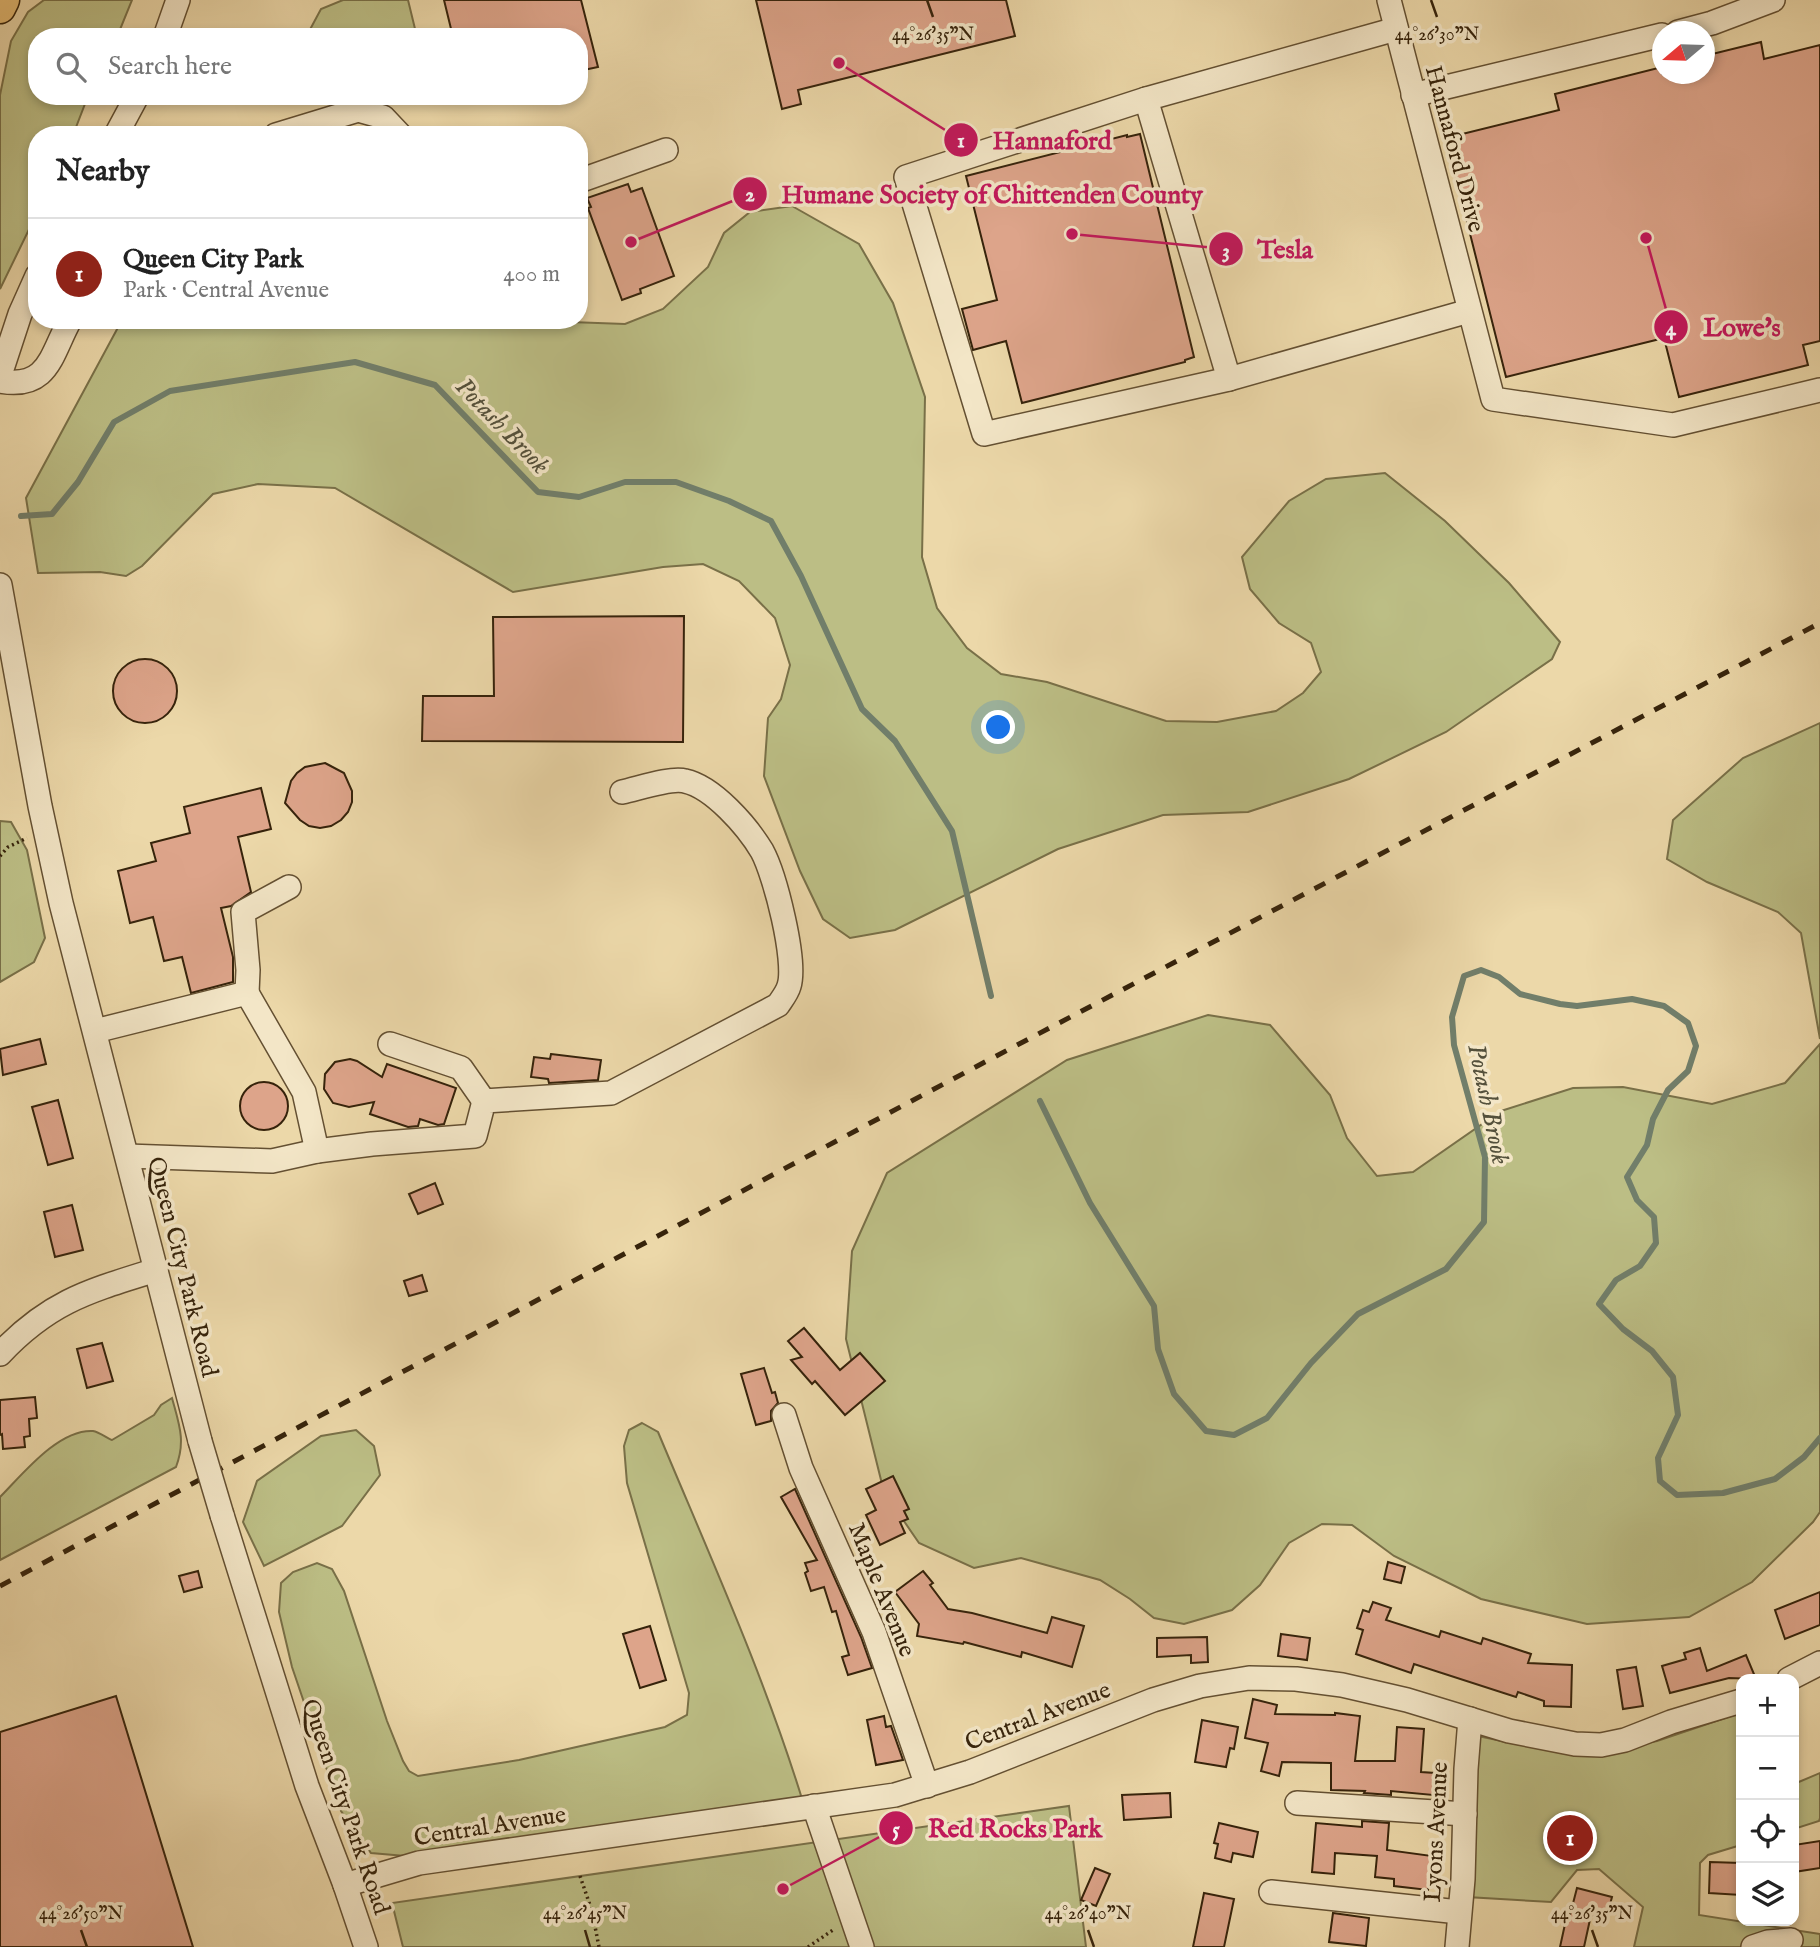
<!DOCTYPE html>
<html lang="en">
<head>
<meta charset="utf-8">
<style>
	:root { --surface:#fff; --page:#f6f6f6; --text:#222; --muted:#767676; --line:#e0e0e0; --accent:#8f2418 }
	body { margin:0; font-family:"IM FELL English",serif; background:var(--page); color:var(--text) }
	.controls { position:absolute; right:21px; bottom:21px; display:grid; overflow:hidden; border-radius:14px; box-shadow:0 4px 10px #0003 }
	.controls button { width:63px; height:63px; display:grid; place-items:center; padding:0; border:0; border-bottom:2px solid var(--line); background:var(--surface); color:var(--text); font:35px sans-serif }
	.compass { position:absolute; left:1652px; top:21px; width:63px; height:63px; border-radius:50%; background:var(--surface); box-shadow:0 4px 10px #0003; rotate:251deg }
	.you { position:absolute; left:999px; top:728px; width:24px; height:24px; margin:-18px; border:5px solid #fff; border-radius:50%; background:#1a73e8; box-shadow:0 0 0 10px #1a73e833 }
	.badge { display:grid; place-items:center; width:46px; height:46px; border-radius:50%; background:var(--accent); color:#fff; font-size:23px; font-weight:700 }
	.pin { position:absolute; translate:-50% -50%; border:4px solid #fff; box-shadow:0 2px 7px #0006 }
	.list { margin:0; padding:0; list-style:none }
	h2 { display:flex; justify-content:space-between; align-items:center; height:91px; margin:0; padding:0 28px; font-size:30px }
	h2 small { font-size:23px; font-weight:400; color:var(--muted) }
	.list li { display:grid; grid-template-columns:46px 1fr auto; gap:21px; align-items:center; box-sizing:border-box; height:112px; padding:0 28px; border-top:2px solid var(--line) }
	.list b { display:block; font-size:26px; white-space:nowrap }
	.list p { margin:0; font-size:23px; white-space:nowrap; color:var(--muted) }
	.list em { font-size:23px; font-style:normal; color:var(--muted) }
	.icon { flex:none; width:38px; height:38px; fill:none; stroke:currentColor; stroke-width:2; stroke-linecap:round; stroke-linejoin:round }
	.map { position:relative; flex:none; width:1820px; height:1947px; overflow:hidden }
	.search { position:absolute; background:var(--surface); box-shadow:0 4px 10px #0003; left:28px; top:28px; width:560px; height:77px; display:flex; align-items:center; gap:18px; box-sizing:border-box; padding:0 24px; border-radius:28px; color:var(--muted); font-size:26px }
	.panel { position:absolute; background:var(--surface); box-shadow:0 4px 10px #0003; left:28px; top:126px; width:560px; height:203px; border-radius:28px }
	.map>svg:first-child { display:block }
	.green { fill:#bcbe85; stroke:#797048; stroke-width:2 }
	.lines { fill:none; stroke-linecap:round; stroke-linejoin:round }
	.stream { stroke:#717e6a; stroke-width:6 }
	.building { fill:#dda48a; stroke:#36230b; stroke-width:2 }
	.minor-casing { stroke:#645032; stroke-width:26 }
	.major-casing { stroke:#36230b; stroke-width:33 }
	.path { stroke:#36230b; stroke-width:3.5; stroke-dasharray:2 3.5; stroke-linecap:butt }
	.minor { stroke:#f3e6c7; stroke-width:23 }
	.major { stroke:#e6bc74; stroke-width:30 }
	.rail { stroke:#36230b; stroke-width:5; stroke-dasharray:12 12; stroke-linecap:butt }
	.minor-bridge-casing { stroke:#645032; stroke-width:26; stroke-linecap:butt }
	.minor-bridge { stroke:#f3e6c7; stroke-width:23 }
	.ticks { fill:none; stroke:#36230b; stroke-width:2.5 }
	.labels { text-anchor:middle; dominant-baseline:central; stroke-width:7; stroke-linejoin:round; paint-order:stroke }
	.street-label { font-size:24px; fill:#36230b; stroke:#f3e6c7 }
	.water-label { font-size:26px; font-style:italic; fill:#54503b; stroke:#f3e6c7 }
	.ticks-label { font-size:18px; text-anchor:middle; fill:#36230b; stroke:#f3e6c7; stroke-width:7; stroke-linejoin:round; paint-order:stroke }
	.leader { fill:none; stroke:#c2185b; stroke-width:2.5 }
	.callout-dot { fill:#c2185b; stroke:#f3e6c7; stroke-width:2.5 }
	.mark-label { font-size:21px; text-anchor:middle; font-weight:bold; fill:#fff }
	.callout-label { font-size:26px; text-anchor:middle; font-weight:bold; fill:#c2185b; stroke:#f3e6c7; stroke-width:7; stroke-linejoin:round; paint-order:stroke }
</style>
</head>
<body>
<div class="map">
<svg width="1820" height="1947" viewBox="0 0 1820 1947">
	<rect width="100%" height="100%" fill="#ecd8a9"/>
	<filter id="stains"><feTurbulence type="fractalNoise" baseFrequency=".00286" numOctaves="4"/><feColorMatrix values="0 0 0 0 .2 0 0 0 0 .09 0 0 0 0 .02 0 0 0 .5 -.17"/></filter>
	<radialGradient id="worn" r=".72"><stop offset=".6" stop-color="#630" stop-opacity="0"/><stop offset="1" stop-color="#630" stop-opacity=".3"/></radialGradient>
	<!-- green -->
	<g class="green">
		<polygon points="44,0 132,0 117,37 37,37 37,96 88,96 73,135 37,135 37,213 0,289 0,95 11,41 28,12"/>
		<polygon points="343,0 408,0 417,37 306,37 321,9"/>
		<polygon points="792,206 859,244 893,303 925,397 922,557 937,608 967,648 1001,674 1047,682 1166,721 1217,722 1276,711 1303,693 1321,672 1311,643 1279,623 1250,589 1242,557 1289,501 1326,479 1385,473 1445,521 1509,583 1560,642 1552,659 1446,732 1349,779 1248,812 1163,815 1058,849 895,930 850,938 823,919 800,871 764,776 768,718 781,699 790,665 775,618 739,581 703,564 663,567 513,592 335,488 258,484 213,494 142,566 126,576 100,572 38,573 26,498 122,320 566,320 570,322 625,324 663,309 708,267 724,233 750,212"/>
		<polygon points="1820,723 1820,1039 1801,933 1778,912 1707,882 1667,859 1673,820 1743,758"/>
		<polygon points="0,821 11,822 27,850 45,938 34,962 0,982"/>
		<polygon points="1208,1015 1270,1025 1330,1095 1347,1138 1377,1176 1413,1172 1501,1111 1573,1088 1623,1087 1712,1104 1785,1083 1820,1044 1820,1512 1813,1522 1752,1582 1689,1617 1587,1624 1481,1599 1394,1556 1352,1525 1322,1524 1289,1543 1260,1585 1232,1610 1184,1624 1154,1618 1130,1599 1100,1580 1021,1558 974,1568 919,1543 884,1492 846,1339 852,1251 887,1173 1067,1060"/>
		<path d="M172,1398C179,1424 186,1441 176,1467L0,1560V1497C22,1475 58,1429 93,1431C99,1432 107,1438 112,1440L154,1415L161,1405Z"/>
		<path d="M642,1423L658,1432C709,1554 764,1675 803,1802L417,1857L371,1853L341,1811L292,1667L279,1612L281,1583L293,1572L317,1563L332,1569L344,1591L387,1721L403,1761L409,1771L418,1776L519,1760L665,1727L687,1715L689,1693L627,1483L624,1446L629,1430Z"/>
		<polygon points="356,1430 374,1446 380,1475 342,1526 264,1566 243,1522 257,1481 321,1436"/>
		<polygon points="1740,1713 1741,1845 1708,1855 1700,1863 1699,1915 1820,1934 1820,1947 1634,1947 1643,1907 1599,1869 1577,1870 1551,1902 1467,1897 1473,1735 1521,1745 1616,1749 1657,1741"/>
		<polygon points="1820,1773 1820,1818 1819,1821 1794,1829 1794,1784"/>
		<polygon points="1069,1806 1086,1947 403,1947 392,1903"/>
	</g>
	<g class="lines">
		<!-- stream -->
		<g class="stream">
			<polyline points="21,516 52,514 78,482 114,422 170,391 355,362 435,385 538,492 579,497 625,482 676,482 729,501 771,521 801,576 862,709 895,741 952,831 991,996"/>
			<polyline points="1040,1101 1090,1203 1154,1306 1158,1349 1174,1394 1206,1431 1234,1435 1267,1418 1311,1363 1358,1314 1446,1269 1484,1222 1485,1157 1454,1045 1452,1017 1464,976 1481,970 1499,977 1520,994 1560,1004 1577,1006 1632,999 1664,1006 1688,1023 1696,1046 1688,1071 1668,1090 1653,1119 1647,1145 1627,1177 1637,1200 1654,1217 1656,1243 1640,1266 1616,1280 1599,1304 1623,1329 1652,1351 1673,1377 1678,1415 1658,1458 1660,1481 1677,1495 1723,1493 1775,1479 1804,1457 1820,1438"/>
		</g>
	</g>
	<!-- building -->
	<g class="building">
		<polygon points="444,0 581,0 598,67 579,71 579,37 453,37"/>
		<polygon points="756,0 1006,0 1015,36 798,90 801,104 782,109"/>
		<polygon points="1761,42 1764,59 1820,45 1820,341 1803,345 1808,365 1679,397 1664,338 1506,377 1446,138 1559,110 1555,94 1662,67 1662,74 1704,74 1704,56"/>
		<polygon points="1140,134 1194,357 1185,360 1185,362 1022,403 1006,341 973,350 962,309 997,300 966,176 1127,135 1127,137"/>
		<polygon points="628,184 631,192 642,188 674,276 640,289 641,293 622,300 588,208 591,207 587,198"/>
		<polygon points="684,616 683,742 422,741 423,696 494,696 493,617"/>
		<circle cx="145" cy="691" r="32"/>
		<polygon points="325,763 344,773 352,791 352,802 348,812 341,820 331,826 320,828 309,826 300,820 285,803 291,781 297,773 305,767"/>
		<polygon points="261,788 271,829 238,837 251,892 231,906 221,908 233,957 233,982 191,993 182,957 164,961 153,917 130,923 118,871 156,861 151,843 190,833 184,807"/>
		<polygon points="40,1039 46,1064 3,1075 0,1049"/>
		<polygon points="551,1054 601,1060 598,1080 549,1083 548,1079 531,1077 534,1057 550,1059"/>
		<polygon points="350,1059 357,1061 382,1077 387,1064 456,1088 444,1124 438,1125 420,1119 418,1126 408,1127 370,1114 374,1102 349,1107 333,1103 324,1089 325,1074 335,1062"/>
		<circle cx="264" cy="1106" r="24"/>
		<polygon points="58,1100 73,1158 48,1165 32,1107"/>
		<polygon points="435,1183 443,1204 418,1214 409,1194"/>
		<polygon points="72,1205 83,1250 55,1257 44,1212"/>
		<polygon points="422,1275 427,1291 409,1296 404,1281"/>
		<polygon points="804,1328 840,1370 860,1353 885,1381 845,1415 815,1381 812,1384 791,1360 802,1357 788,1341"/>
		<polygon points="102,1343 113,1381 87,1388 77,1349"/>
		<polygon points="764,1368 772,1393 775,1392 778,1403 771,1411 771,1421 756,1425 741,1374"/>
		<polygon points="35,1397 37,1418 29,1419 30,1436 24,1437 25,1447 3,1449 2,1434 0,1435 0,1400"/>
		<polygon points="893,1476 909,1509 904,1511 908,1519 900,1522 905,1533 880,1545 866,1515 876,1510 866,1489"/>
		<polygon points="795,1489 861,1637 872,1668 848,1675 842,1657 849,1655 836,1611 832,1612 824,1587 811,1591 805,1573 808,1571 805,1563 817,1560 781,1497"/>
		<polygon points="1388,1562 1405,1567 1401,1583 1384,1579"/>
		<polygon points="198,1571 202,1587 184,1592 179,1576"/>
		<polygon points="923,1571 933,1583 930,1585 948,1609 972,1613 1047,1633 1052,1617 1084,1626 1072,1667 1022,1652 1021,1657 964,1642 963,1644 917,1636 919,1624 895,1592"/>
		<polygon points="1820,1592 1820,1625 1785,1639 1775,1610"/>
		<polygon points="1373,1602 1391,1608 1386,1620 1439,1637 1441,1631 1481,1644 1483,1638 1531,1654 1528,1663 1572,1665 1571,1707 1544,1706 1544,1701 1518,1692 1516,1697 1414,1664 1411,1673 1356,1654 1363,1630 1357,1628 1363,1610 1369,1612"/>
		<polygon points="650,1626 666,1680 640,1688 623,1634"/>
		<polygon points="1281,1634 1310,1638 1307,1660 1278,1656"/>
		<polygon points="1207,1637 1208,1662 1191,1663 1191,1655 1157,1657 1157,1638"/>
		<polygon points="1700,1648 1707,1671 1746,1655 1756,1679 1729,1678 1670,1693 1662,1666 1686,1659 1684,1653"/>
		<polygon points="1636,1667 1643,1706 1623,1709 1617,1670"/>
		<polygon points="116,1696 193,1947 0,1947 0,1732"/>
		<polygon points="1253,1699 1277,1705 1275,1714 1335,1715 1335,1713 1360,1716 1355,1761 1395,1761 1397,1727 1424,1729 1421,1772 1435,1773 1433,1795 1391,1791 1391,1795 1364,1793 1365,1791 1331,1790 1331,1763 1282,1762 1279,1776 1261,1771 1268,1743 1245,1738"/>
		<polygon points="884,1716 886,1727 891,1726 903,1760 876,1765 867,1720"/>
		<polygon points="1202,1720 1238,1727 1234,1749 1230,1748 1226,1767 1195,1762"/>
		<polygon points="1170,1793 1171,1817 1124,1820 1122,1795"/>
		<polygon points="1362,1821 1389,1823 1387,1850 1432,1856 1428,1890 1394,1886 1394,1879 1375,1877 1377,1856 1335,1853 1334,1874 1312,1872 1316,1823 1362,1827"/>
		<polygon points="1219,1823 1258,1832 1253,1857 1233,1853 1231,1862 1215,1858 1218,1844 1214,1843"/>
		<polygon points="1820,1841 1820,1868 1794,1872 1794,1845"/>
		<polygon points="1710,1862 1741,1863 1741,1895 1709,1893"/>
		<polygon points="1095,1868 1110,1874 1096,1906 1081,1900"/>
		<polygon points="1577,1888 1612,1897 1606,1919 1591,1915 1584,1947 1560,1947 1567,1915 1570,1915"/>
		<polygon points="1204,1893 1234,1899 1224,1947 1193,1947"/>
		<polygon points="1333,1913 1369,1918 1366,1946 1329,1942"/>
	</g>
	<g class="lines">
		<!-- minor casing -->
		<g class="minor-casing">
			<g id="minor">
				<polyline points="1389,0 1493,399 1673,425 1820,390"/>
				<polyline points="1396,29 1146,99 1229,379 1469,311"/>
				<polyline points="1678,32 1712,23 1773,0"/>
				<polyline points="165,37 178,0"/>
				<polyline points="1413,95 1662,35"/>
				<polyline points="1146,99 906,177 984,434 1229,379"/>
				<polyline points="116,135 137,96"/>
				<polyline points="276,135 358,110 383,117 400,135"/>
				<polyline points="579,181 666,150"/>
				<polyline points="0,375 20,314 37,276"/>
				<path d="M0,381C49,390 51,354 70,320"/>
				<polyline points="0,585 40,806 61,903 200,1441"/>
				<polyline points="247,993 248,970 243,912 289,887"/>
				<polyline points="95,1031 247,993 304,1092 317,1151"/>
				<polyline points="390,1044 461,1068 484,1101"/>
				<path d="M127,1156L272,1161L317,1151L372,1144L475,1136L484,1101L611,1093L778,1005C782,999 787,993 789,986C797,961 775,875 762,851C747,826 713,787 685,781C671,777 637,789 622,792"/>
				<path d="M0,1354C50,1301 89,1291 156,1270"/>
				<polyline points="784,1415 801,1468 874,1632 927,1786"/>
				<polyline points="222,1515 307,1786 345,1885 366,1947"/>
				<polyline points="1789,1679 1820,1663"/>
				<polyline points="1297,1803 1465,1814"/>
				<polyline points="814,1806 862,1947"/>
				<polyline points="345,1885 419,1863 895,1795 970,1772 1153,1700 1200,1686 1249,1678 1296,1679 1342,1685 1407,1700 1509,1731 1575,1744 1601,1745 1625,1740 1671,1722 1741,1701"/>
				<polyline points="1271,1892 1459,1912"/>
				<polyline points="1457,1947 1463,1879 1466,1769 1470,1719"/>
				<polyline points="1753,1947 1768,1942 1791,1940"/>
			</g>
		</g>
		<!-- major casing -->
		<g class="major-casing">
			<polyline id="major" points="0,8 4,0"/>
		</g>
		<!-- path -->
		<g class="path">
			<polyline points="0,856 8,847 27,838"/>
			<polyline points="580,1876 592,1911 599,1947"/>
			<polyline points="808,1947 833,1930"/>
		</g>
		<!-- minor -->
		<use href="#minor" class="minor"/>
		<!-- major -->
		<use href="#major" class="major"/>
		<!-- rail -->
		<polyline class="rail" points="0,1586 983,1063 1820,623"/>
		<!-- minor-bridge casing -->
		<g class="minor-bridge-casing">
			<polyline id="minor-bridge" points="200,1441 222,1515"/>
		</g>
		<!-- minor-bridge -->
		<use href="#minor-bridge" class="minor-bridge"/>
	</g>
	<!-- ticks -->
	<path class="ticks" d="M927,0L933,17M1431,0L1437,17M81,1930L87,1947M585,1930L590,1947M1088,1930L1094,1947M1592,1930L1598,1947"/>
	<g class="labels">
		<!-- street labels -->
		<g class="street-label">
			<text transform="translate(1454 149) rotate(75)">Hannaford Drive</text>
			<text transform="translate(182 1267) rotate(76)">Queen City Park Road</text>
			<text transform="translate(881 1590) rotate(68)">Maple Avenue</text>
			<text transform="translate(1038 1717) rotate(-21)">Central Avenue</text>
			<text transform="translate(345 1807) rotate(71)">Queen City Park Road</text>
			<text transform="translate(490 1827) rotate(-9)">Central Avenue</text>
			<text transform="translate(1437 1832) rotate(-87)">Lyons Avenue</text>
		</g>
		<!-- water labels -->
		<g class="water-label">
			<text transform="translate(502 426) rotate(46)">Potash Brook</text>
			<text transform="translate(1488 1104) rotate(78)">Potash Brook</text>
		</g>
	</g>
	<g class="ticks-label">
		<text x="933" y="40">44°26'35"N</text>
		<text x="1437" y="40">44°26'30"N</text>
		<text x="81" y="1919">44°26'50"N</text>
		<text x="585" y="1919">44°26'45"N</text>
		<text x="1088" y="1919">44°26'40"N</text>
		<text x="1592" y="1919">44°26'35"N</text>
	</g>
	<!-- callouts -->
	<path class="leader" d="M839 63L961 140M631 242L750 194M1072 234L1226 249M1646 238L1671 327M783 1889L896 1828"/>
	<g class="callout-dot">
		<circle cx="839" cy="63" r="7"/>
		<circle cx="631" cy="242" r="7"/>
		<circle cx="1072" cy="234" r="7"/>
		<circle cx="1646" cy="238" r="7"/>
		<circle cx="783" cy="1889" r="7"/>
		<circle cx="961" cy="140" r="18"/>
		<circle cx="750" cy="194" r="18"/>
		<circle cx="1226" cy="249" r="18"/>
		<circle cx="1671" cy="327" r="18"/>
		<circle cx="896" cy="1828" r="18"/>
	</g>
	<g class="mark-label">
		<text x="961" y="147">1</text>
		<text x="750" y="201">2</text>
		<text x="1226" y="257">3</text>
		<text x="1671" y="335">4</text>
		<text x="896" y="1836">5</text>
	</g>
	<g class="callout-label">
		<text x="1052" y="149">Hannaford</text>
		<text x="992" y="203">Humane Society of Chittenden County</text>
		<text x="1285" y="258">Tesla</text>
		<text x="1742" y="336">Lowe's</text>
		<text x="1015" y="1837">Red Rocks Park</text>
	</g>
	<rect width="100%" height="100%" filter="url(#stains)"/>
	<rect width="100%" height="100%" fill="url(#worn)"/>
</svg>
<div class="controls">
<button>+</button>
<button>−</button>
<button><svg class="icon" aria-label="locate" viewBox="0 0 24 24"><circle cx="12" cy="12" r="6"/><path d="M12 2v4M12 18v4M2 12h4M18 12h4"/></svg></button>
<button><svg class="icon" aria-label="layers" viewBox="0 0 24 24"><path d="M12 4l9 5-9 5-9-5zM3 14l9 5 9-5"/></svg></button>
</div>
<svg class="compass" viewBox="-18 -18 36 36"><path d="M0-13l5 13h-10z" fill="#e53935"/><path d="M0 13l5-13h-10z" fill="#767676"/></svg>
<div class="you"></div>
<div class="pin badge" style="left:1570px;top:1838px">1</div>
<div class="search"><svg class="icon" aria-label="search" viewBox="0 0 24 24"><circle cx="10" cy="10" r="6"/><path d="M15 15l6 6"/></svg>Search here</div>
<section class="panel">
<h2>Nearby<small></small></h2>
<ul class="list">
<li><span class="badge">1</span><div><b>Queen City Park</b><p>Park · Central Avenue</p></div><em>400 m</em></li>
</ul>
</section>
</div>
</body>
</html>
